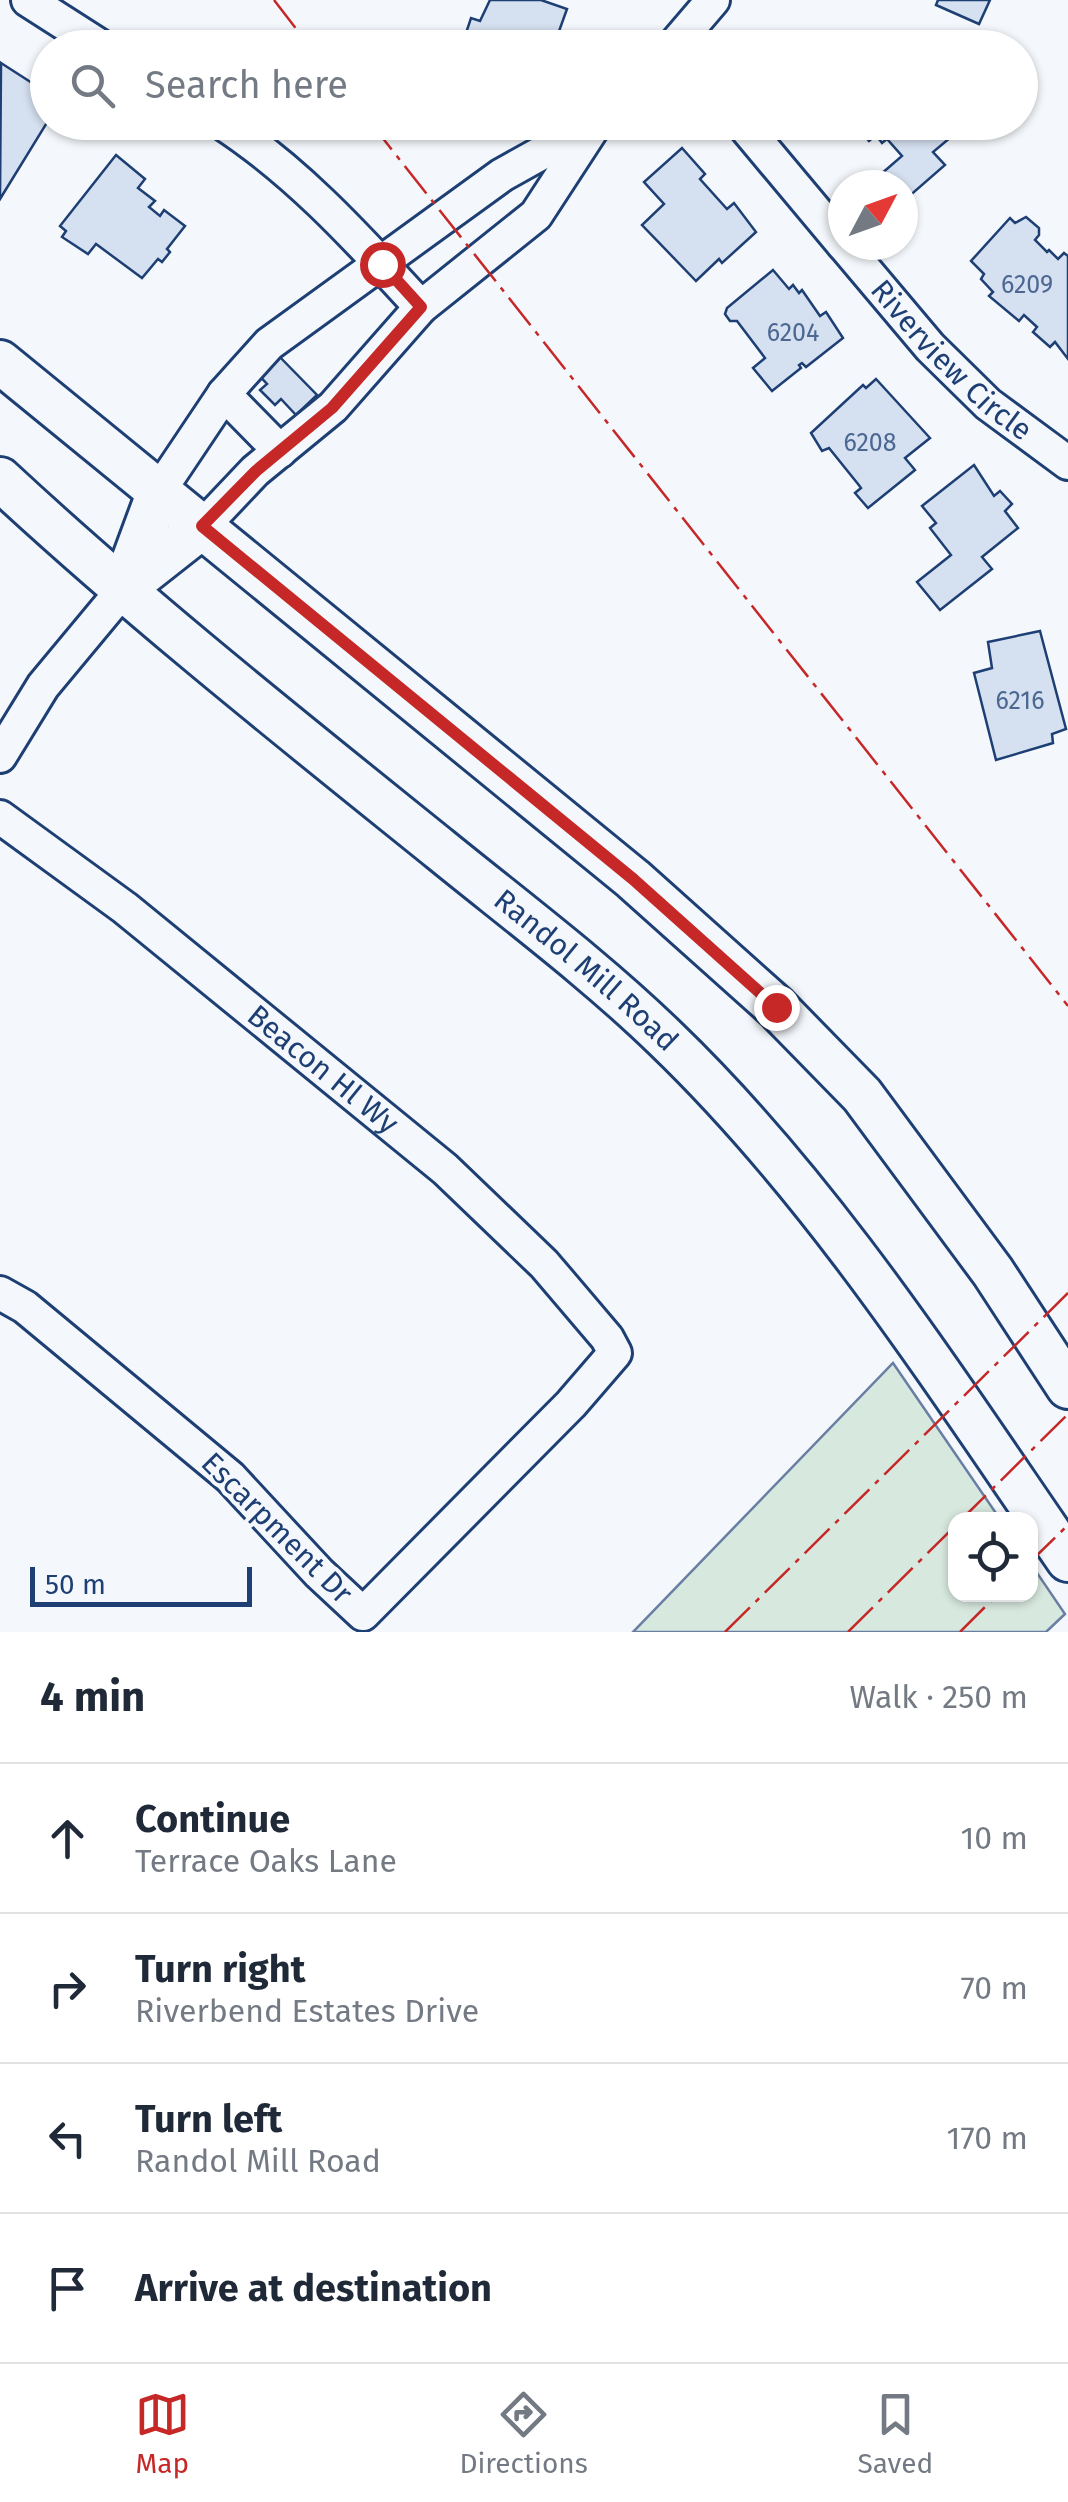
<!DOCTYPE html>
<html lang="en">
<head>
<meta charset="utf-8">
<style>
	:root { --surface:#fff; --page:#f6f6f7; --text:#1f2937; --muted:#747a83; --line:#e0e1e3; --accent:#c62828 }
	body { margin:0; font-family:"Fira Sans",sans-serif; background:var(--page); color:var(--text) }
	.controls { position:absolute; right:30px; bottom:30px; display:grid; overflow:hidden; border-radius:20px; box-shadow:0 2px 8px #0004 }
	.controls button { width:90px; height:90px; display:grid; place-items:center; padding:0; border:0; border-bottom:2px solid var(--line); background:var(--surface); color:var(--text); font:50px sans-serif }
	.compass { position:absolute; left:828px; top:170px; width:90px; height:90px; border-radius:50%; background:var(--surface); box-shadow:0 2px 8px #0004; rotate:49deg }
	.scale { position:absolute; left:30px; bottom:25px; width:222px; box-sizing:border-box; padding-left:10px; border:5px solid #1d3f73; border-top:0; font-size:28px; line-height:35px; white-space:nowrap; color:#1d3f73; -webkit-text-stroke:8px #f4f7fb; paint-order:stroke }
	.stop { position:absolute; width:30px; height:30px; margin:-22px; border:8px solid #c62828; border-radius:50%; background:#fff }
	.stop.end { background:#c62828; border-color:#fff; box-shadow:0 2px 10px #0008 }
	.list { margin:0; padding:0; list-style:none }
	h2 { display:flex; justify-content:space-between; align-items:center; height:130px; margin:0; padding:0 40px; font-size:42px }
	h2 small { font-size:32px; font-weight:400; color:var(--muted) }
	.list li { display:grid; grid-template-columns:65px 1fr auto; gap:30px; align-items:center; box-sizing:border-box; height:150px; padding:0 40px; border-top:2px solid var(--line) }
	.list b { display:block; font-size:38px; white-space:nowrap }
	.list p { margin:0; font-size:32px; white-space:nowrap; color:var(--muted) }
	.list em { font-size:32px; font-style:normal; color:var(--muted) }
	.icon { flex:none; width:55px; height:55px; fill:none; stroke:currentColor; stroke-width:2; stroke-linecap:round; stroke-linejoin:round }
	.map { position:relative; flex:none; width:1068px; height:1632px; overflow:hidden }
	.search { position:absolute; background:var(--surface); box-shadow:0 2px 8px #0004; left:30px; right:30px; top:30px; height:110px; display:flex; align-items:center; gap:25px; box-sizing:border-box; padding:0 35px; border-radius:55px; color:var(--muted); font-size:38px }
	.sheet { height:730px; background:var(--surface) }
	nav { display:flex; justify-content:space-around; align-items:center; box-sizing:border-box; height:140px; border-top:2px solid var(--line); background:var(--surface); font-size:28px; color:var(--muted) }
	nav a { display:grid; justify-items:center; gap:5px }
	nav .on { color:var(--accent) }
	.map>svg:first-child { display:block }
	.green { fill:#d7e8df; stroke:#687fa3; stroke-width:2.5 }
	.building { fill:#d5e0f0; stroke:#1d3f73; stroke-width:2.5 }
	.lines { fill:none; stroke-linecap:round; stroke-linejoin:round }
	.minor-casing { stroke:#1d3f73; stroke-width:38 }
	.major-casing { stroke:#1d3f73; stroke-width:48 }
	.minor { stroke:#f4f7fb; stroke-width:32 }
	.major { stroke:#f4f7fb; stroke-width:42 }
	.power { stroke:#c62828; stroke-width:2.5; stroke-dasharray:35 8 5 8; stroke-linecap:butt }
	.route { stroke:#c62828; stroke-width:12 }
	.labels { text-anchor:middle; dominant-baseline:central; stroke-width:8; stroke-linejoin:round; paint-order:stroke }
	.number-label { font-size:25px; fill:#4b6792 }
	.street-label { font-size:30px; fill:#1d3f73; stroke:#f4f7fb }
</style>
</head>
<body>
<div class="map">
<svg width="1068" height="1632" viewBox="0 0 1068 1632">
	<rect width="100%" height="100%" fill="#f4f7fb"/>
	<!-- green -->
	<polygon class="green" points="893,1363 1000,1519 956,1520 956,1594 1030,1594 1031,1564 1065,1614 1046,1632 633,1632"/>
	<!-- building -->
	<g class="building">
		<polygon points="490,0 541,0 567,9 553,48 461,48 471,18 480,21"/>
		<polygon points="938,0 990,0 979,24 936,5"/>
		<polygon points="1,63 46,92 43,98 48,100 48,121 0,199"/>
		<polygon points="857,122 949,122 957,132 933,152 945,165 906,199 903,185 888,185 880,175 902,156 887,139 882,143 876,135 869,141 855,125"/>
		<polygon points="682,148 705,174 700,179 727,209 734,203 756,232 722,263 719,259 696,281 642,225 664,204 644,182"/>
		<polygon points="116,155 145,179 138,188 155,201 149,207 160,216 164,210 185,226 167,249 170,252 162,262 158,259 142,278 96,244 88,254 62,237 66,231 60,226"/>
		<polygon points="1026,217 1039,228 1039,235 1035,240 1047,252 1049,250 1058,259 1064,253 1068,256 1068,359 1055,342 1050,347 1033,332 1037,327 1024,315 1019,321 989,296 993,292 981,279 984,274 971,261 1010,218 1015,223"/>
		<polygon points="773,270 789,289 793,285 799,293 802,290 820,316 826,312 843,338 806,367 802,363 799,365 801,368 772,391 753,368 765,358 737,321 730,321 725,314 727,308"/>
		<polygon points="272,349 317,395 296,415 281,399 275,405 260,390 267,384 252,368"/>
		<polygon points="876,379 930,438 905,458 915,470 868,508 855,493 861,488 858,484 829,448 822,451 811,433 863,385 866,388"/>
		<polygon points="974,465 994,496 1000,491 1012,504 1005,511 1018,528 982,557 992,569 940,610 917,582 951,555 930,528 936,523 922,506"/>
		<polygon points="1040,631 1066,729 1052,734 1053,743 996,760 974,673 992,668 988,642"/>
	</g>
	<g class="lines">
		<!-- minor casing -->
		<g class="minor-casing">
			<g id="minor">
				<polyline points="28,0 103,48"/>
				<polyline points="672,48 713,0"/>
				<path d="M221,122C298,172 359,240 421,307"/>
				<polyline points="741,122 843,244"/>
				<path id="s1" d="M844,245L930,347L988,404L1068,463"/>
				<polyline points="224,394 280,451"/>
				<polyline points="159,491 224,394 269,344 502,175 597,122"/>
				<polyline points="202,527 255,471 333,407 421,307 536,215 592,129"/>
				<polyline points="0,756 43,686 122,591"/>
				<path id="s2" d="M0,817L125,908L445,1169L544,1264L607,1338L615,1353L571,1404L363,1614L319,1573L230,1477L25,1307L0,1293"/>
			</g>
		</g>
		<!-- major casing -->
		<g class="major-casing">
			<g id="major">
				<polyline points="0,362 633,879 776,1007 862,1095 993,1272 1068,1387"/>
				<path id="s3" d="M0,479C141,610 291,729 441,850C516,911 595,970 665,1038C823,1190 944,1380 1068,1560"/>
				<polyline points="122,590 202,527"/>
				<polyline points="122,591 159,491"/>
			</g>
		</g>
		<!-- minor -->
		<use href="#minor" class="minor"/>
		<!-- major -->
		<use href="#major" class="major"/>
		<!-- power -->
		<g class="power">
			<polyline points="274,0 311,48"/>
			<polyline points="370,122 1068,1006"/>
			<polyline points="961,1520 1068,1414"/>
			<polyline points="1030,1562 1068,1525"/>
			<polyline points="725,1632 1068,1293"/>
			<polyline points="848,1632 956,1525"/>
			<polyline points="960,1632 998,1594"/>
		</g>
	</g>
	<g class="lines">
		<!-- route -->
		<polyline class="route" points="382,264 421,307 332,408 256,471 202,526 633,879 776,1007"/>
	</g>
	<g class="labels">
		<!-- number labels -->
		<g class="number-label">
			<text x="1027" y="285">6209</text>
			<text x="793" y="333">6204</text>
			<text x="870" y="443">6208</text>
			<text x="1020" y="701">6216</text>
		</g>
		<!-- street labels -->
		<g class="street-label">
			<text stroke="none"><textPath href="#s1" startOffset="158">Riverview Circle</textPath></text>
			<text stroke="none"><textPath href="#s3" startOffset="765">Randol Mill Road</textPath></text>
			<text stroke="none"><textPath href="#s2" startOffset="410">Beacon Hl Wy</textPath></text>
			<text transform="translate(277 1528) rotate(45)">Escarpment Dr</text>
		</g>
	</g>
</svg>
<div class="controls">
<button><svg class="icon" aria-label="locate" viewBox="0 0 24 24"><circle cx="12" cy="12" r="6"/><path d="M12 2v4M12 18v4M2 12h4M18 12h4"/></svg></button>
</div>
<svg class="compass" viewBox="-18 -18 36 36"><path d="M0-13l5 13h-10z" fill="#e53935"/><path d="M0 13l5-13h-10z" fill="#747a83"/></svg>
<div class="scale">50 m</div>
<div class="stop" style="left:382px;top:264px"></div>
<div class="stop end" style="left:776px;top:1007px"></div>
<div class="search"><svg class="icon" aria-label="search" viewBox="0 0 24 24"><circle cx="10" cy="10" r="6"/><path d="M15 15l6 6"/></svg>Search here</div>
</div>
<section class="sheet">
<h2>4 min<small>Walk · 250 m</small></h2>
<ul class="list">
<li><svg class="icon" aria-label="ahead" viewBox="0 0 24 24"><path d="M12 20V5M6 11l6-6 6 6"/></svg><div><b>Continue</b><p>Terrace Oaks Lane</p></div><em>10 m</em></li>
<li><svg class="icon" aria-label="right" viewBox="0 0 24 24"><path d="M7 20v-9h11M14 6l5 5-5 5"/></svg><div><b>Turn right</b><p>Riverbend Estates Drive</p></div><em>70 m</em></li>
<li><svg class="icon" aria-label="left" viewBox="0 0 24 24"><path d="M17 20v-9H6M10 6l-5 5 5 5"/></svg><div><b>Turn left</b><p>Randol Mill Road</p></div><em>170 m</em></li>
<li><svg class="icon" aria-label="arrive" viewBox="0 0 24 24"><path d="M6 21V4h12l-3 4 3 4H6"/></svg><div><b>Arrive at destination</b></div></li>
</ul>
</section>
<nav>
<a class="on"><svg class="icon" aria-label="map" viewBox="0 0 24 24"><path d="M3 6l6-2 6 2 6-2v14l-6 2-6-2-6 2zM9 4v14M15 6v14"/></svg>Map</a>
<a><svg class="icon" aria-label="directions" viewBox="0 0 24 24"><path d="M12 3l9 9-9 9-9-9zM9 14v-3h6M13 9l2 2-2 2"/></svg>Directions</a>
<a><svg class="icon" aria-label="saved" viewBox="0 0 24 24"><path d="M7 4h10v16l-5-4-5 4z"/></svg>Saved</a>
</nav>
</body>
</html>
